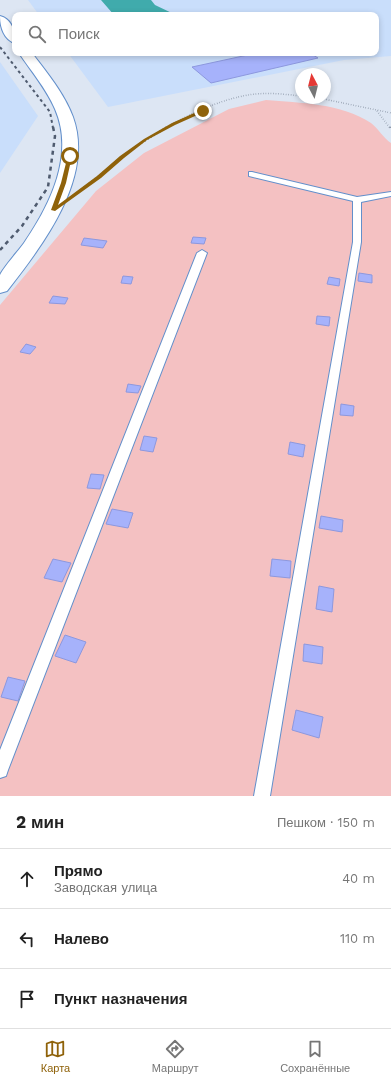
<!DOCTYPE html>
<html lang="ru">
<head>
<meta charset="utf-8">
<style>
	:root { --surface:#fff; --page:#f6f6f6; --text:#222; --muted:#767676; --line:#e0e0e0; --accent:#8f620a }
	body { margin:0; font-family:"Work Sans",sans-serif; background:var(--page); color:var(--text) }
	.compass { position:absolute; left:295px; top:68px; width:36px; height:36px; border-radius:50%; background:var(--surface); box-shadow:0 2px 6px #0003; rotate:353deg }
	.stop { position:absolute; width:12px; height:12px; margin:-9px; border:3px solid #8f620a; border-radius:50%; background:#fff }
	.stop.end { background:#8f620a; border-color:#fff; box-shadow:0 1px 4px #0008 }
	.list { margin:0; padding:0; list-style:none }
	h2 { display:flex; justify-content:space-between; align-items:center; height:52px; margin:0; padding:0 16px; font-size:17px }
	h2 small { font-size:13px; font-weight:400; color:var(--muted) }
	.list li { display:grid; grid-template-columns:26px 1fr auto; gap:12px; align-items:center; box-sizing:border-box; height:60px; padding:0 16px; border-top:1px solid var(--line) }
	.list b { display:block; font-size:15px; white-space:nowrap }
	.list p { margin:0; font-size:13px; white-space:nowrap; color:var(--muted) }
	.list em { font-size:13px; font-style:normal; color:var(--muted) }
	.icon { flex:none; width:22px; height:22px; fill:none; stroke:currentColor; stroke-width:2; stroke-linecap:round; stroke-linejoin:round }
	.map { position:relative; flex:none; width:391px; height:796px; overflow:hidden }
	.search { position:absolute; background:var(--surface); box-shadow:0 2px 6px #0003; left:12px; right:12px; top:12px; height:44px; display:flex; align-items:center; gap:10px; box-sizing:border-box; padding:0 14px; border-radius:8px; color:var(--muted); font-size:15px }
	.sheet { height:232px; background:var(--surface) }
	nav { display:flex; justify-content:space-around; align-items:center; box-sizing:border-box; height:56px; border-top:1px solid var(--line); background:var(--surface); font-size:11px; color:var(--muted) }
	nav a { display:grid; justify-items:center; gap:2px }
	nav .on { color:var(--accent) }
	.map>svg:first-child { display:block }
	.built { fill:#c9defb }
	.green { fill:#f4c1c2 }
	.water { fill:#40abac }
	.building { fill:#a6b2fb; stroke:#8d98de }
	.lines { fill:none; stroke-linecap:round; stroke-linejoin:round }
	.lane-casing { stroke:#628fcb; stroke-width:2 }
	.secondary-casing { stroke:#628fcb; stroke-width:2 }
	.path-far1 { stroke:#758092; stroke-width:1.5; stroke-dasharray:0.5 2; stroke-linecap:butt }
	.path { stroke:#758092; stroke-width:2; stroke-dasharray:1 2.5; stroke-linecap:butt }
	.lane { fill:#fff; fill-rule:evenodd }
	.secondary { fill:#fff; fill-rule:evenodd }
	.rail-far1 { stroke:#4f5b6f; stroke-width:2; stroke-dasharray:3 3; stroke-linecap:butt }
	.rail { stroke:#4f5b6f; stroke-width:2.5; stroke-dasharray:4 4; stroke-linecap:butt }
	.route { fill:#8f620a }
</style>
</head>
<body>
<div class="map">
<svg width="391" height="796" viewBox="0 0 391 796">
	<rect width="100%" height="100%" fill="#dde6f3"/>
	<!-- built -->
	<g class="built">
		<polygon points="28,0 391,0 391,56 344,60 108,107 68,53 376,53 376,15 39,15"/>
		<polygon points="0,62 38,116 0,173"/>
	</g>
	<!-- green -->
	<path class="green" d="M266,100C300,103 341,103 371,123C379,129 383,138 391,143V796H0V305L96,191L144,153L229,109Z"/>
	<!-- water -->
	<polygon class="water" points="101,0 151,0 155,5 176,15 114,15"/>
	<!-- building -->
	<g class="building">
		<polygon points="257,53 310,53 318,58 211,83 192,67"/>
		<polygon points="193,237 206,238 204,244 191,243"/>
		<polygon points="84,238 107,241 103,248 81,245"/>
		<polygon points="359,273 372,275 372,283 358,281"/>
		<polygon points="123,276 133,277 131,284 121,283"/>
		<polygon points="329,277 340,279 339,286 327,284"/>
		<polygon points="53,296 68,298 65,304 49,303"/>
		<polygon points="317,316 330,317 329,326 316,324"/>
		<polygon points="26,344 36,347 30,354 20,352"/>
		<polygon points="128,384 141,386 138,393 126,392"/>
		<polygon points="341,404 354,406 353,416 340,415"/>
		<polygon points="144,436 157,438 153,452 140,450"/>
		<polygon points="290,442 305,445 303,457 288,454"/>
		<polygon points="91,474 104,475 100,489 87,488"/>
		<polygon points="112,509 133,513 128,528 106,524"/>
		<polygon points="321,516 343,520 342,532 319,528"/>
		<polygon points="53,559 71,563 62,582 44,578"/>
		<polygon points="272,559 291,561 290,578 270,576"/>
		<polygon points="319,586 334,589 332,612 316,609"/>
		<polygon points="65,635 86,642 76,663 55,656"/>
		<polygon points="304,644 323,647 322,664 303,661"/>
		<polygon points="8,677 25,681 18,701 1,697"/>
		<polygon points="296,710 323,717 319,738 292,730"/>
	</g>
	<g class="lines">
		<!-- lane casing -->
		<g class="lane-casing">
			<g id="lane">
				<polygon points="249,172 252,172 357,197 391,192 391,196 361,202 361,242 270,796 254,796 353,242 353,201 249,176"/>
				<polygon points="202,250 207,253 8,770 6,776 0,778 0,750 197,253"/>
			</g>
		</g>
		<!-- secondary casing -->
		<g class="secondary-casing">
			<g id="secondary">
				<path d="M0,16C12,19 15,32 15,43C4,40 0,27 0,16Z"/>
				<path d="M19,53H32C47,73 64,93 73,117C95,178 42,246 7,291L0,293C0,288 0,279 0,275C3,268 19,250 24,243C50,205 75,155 55,109C46,88 31,71 19,53Z"/>
			</g>
		</g>
		<!-- path-far1 -->
		<g class="path-far1">
			<polyline points="319,98 391,113"/>
			<polyline points="377,111 390,128"/>
			<path d="M165,128C190,114 219,100 248,95C265,92 284,94 301,96"/>
		</g>
		<!-- path -->
		<g class="path">
			<polyline points="390,127 391,129"/>
			<polyline points="81,190 138,145 167,127"/>
		</g>
		<!-- lane -->
		<use href="#lane" class="lane"/>
		<!-- secondary -->
		<use href="#secondary" class="secondary"/>
		<!-- rail-far1 -->
		<polyline class="rail-far1" points="0,47 50,112 53,128"/>
		<!-- rail -->
		<polyline class="rail" points="0,250 22,226 48,187 55,136 53,127"/>
	</g>
	<!-- route -->
	<polygon class="route" points="203,109 204,112 175,125 147,140 124,158 101,178 55,211 51,210 61,183 68,155 72,156 66,183 58,205 97,176 120,156 144,139 172,123"/>
</svg>
<svg class="compass" viewBox="-18 -18 36 36"><path d="M0-13l5 13h-10z" fill="#e53935"/><path d="M0 13l5-13h-10z" fill="#767676"/></svg>
<div class="stop" style="left:70px;top:156px"></div>
<div class="stop end" style="left:203px;top:111px"></div>
<div class="search"><svg class="icon" aria-label="search" viewBox="0 0 24 24"><circle cx="10" cy="10" r="6"/><path d="M15 15l6 6"/></svg>Поиск</div>
</div>
<section class="sheet">
<h2>2 мин<small>Пешком · 150 m</small></h2>
<ul class="list">
<li><svg class="icon" aria-label="ahead" viewBox="0 0 24 24"><path d="M12 20V5M6 11l6-6 6 6"/></svg><div><b>Прямо</b><p>Заводская улица</p></div><em>40 m</em></li>
<li><svg class="icon" aria-label="left" viewBox="0 0 24 24"><path d="M17 20v-9H6M10 6l-5 5 5 5"/></svg><div><b>Налево</b></div><em>110 m</em></li>
<li><svg class="icon" aria-label="arrive" viewBox="0 0 24 24"><path d="M6 21V4h12l-3 4 3 4H6"/></svg><div><b>Пункт назначения</b></div></li>
</ul>
</section>
<nav>
<a class="on"><svg class="icon" aria-label="map" viewBox="0 0 24 24"><path d="M3 6l6-2 6 2 6-2v14l-6 2-6-2-6 2zM9 4v14M15 6v14"/></svg>Карта</a>
<a><svg class="icon" aria-label="directions" viewBox="0 0 24 24"><path d="M12 3l9 9-9 9-9-9zM9 14v-3h6M13 9l2 2-2 2"/></svg>Маршрут</a>
<a><svg class="icon" aria-label="saved" viewBox="0 0 24 24"><path d="M7 4h10v16l-5-4-5 4z"/></svg>Сохранённые</a>
</nav>
</body>
</html>
